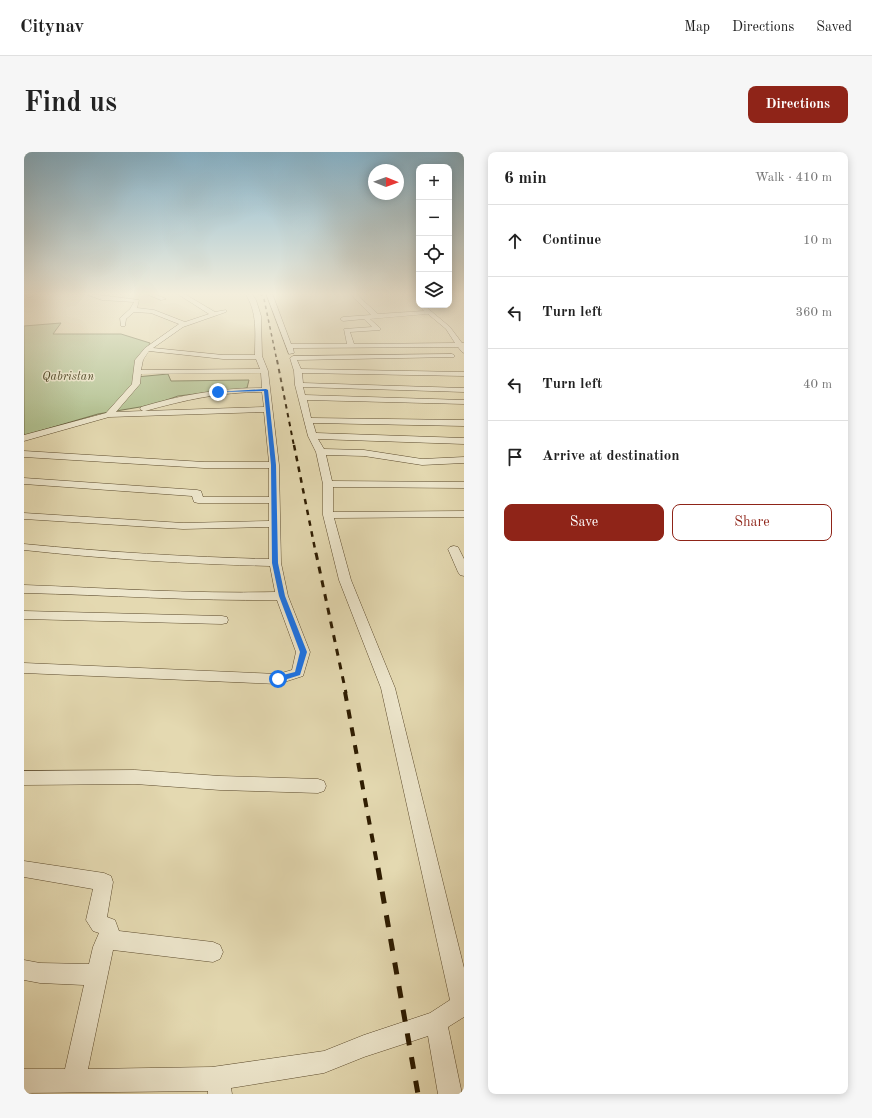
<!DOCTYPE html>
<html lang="en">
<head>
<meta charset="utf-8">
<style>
	:root { --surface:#fff; --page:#f6f6f6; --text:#222; --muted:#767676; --line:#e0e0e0; --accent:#8f2418 }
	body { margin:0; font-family:"Old Standard TT",serif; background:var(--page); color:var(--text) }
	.controls { position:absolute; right:12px; top:12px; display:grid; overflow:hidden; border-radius:8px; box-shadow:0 2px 10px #0003 }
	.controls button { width:36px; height:36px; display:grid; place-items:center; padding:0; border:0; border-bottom:1px solid var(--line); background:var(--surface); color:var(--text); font:20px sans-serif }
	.compass { position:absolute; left:344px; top:12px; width:36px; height:36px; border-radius:50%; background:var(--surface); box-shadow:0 2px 10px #0003; rotate:91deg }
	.stop { position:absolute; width:12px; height:12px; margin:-9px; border:3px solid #1a73e8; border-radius:50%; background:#fff }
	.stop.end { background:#1a73e8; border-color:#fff; box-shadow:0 1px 4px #0008 }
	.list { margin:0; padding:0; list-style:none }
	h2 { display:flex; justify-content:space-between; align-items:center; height:52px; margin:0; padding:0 16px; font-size:17px }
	h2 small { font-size:13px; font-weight:400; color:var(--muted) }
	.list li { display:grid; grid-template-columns:26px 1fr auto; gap:12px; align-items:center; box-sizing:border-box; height:72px; padding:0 16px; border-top:1px solid var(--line) }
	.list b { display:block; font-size:15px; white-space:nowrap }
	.list em { font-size:13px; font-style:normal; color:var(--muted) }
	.actions { display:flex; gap:8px; padding:12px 16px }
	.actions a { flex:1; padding:9px 0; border:1px solid var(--accent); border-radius:8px; text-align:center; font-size:14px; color:var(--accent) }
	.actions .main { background:var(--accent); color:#fff }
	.icon { flex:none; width:22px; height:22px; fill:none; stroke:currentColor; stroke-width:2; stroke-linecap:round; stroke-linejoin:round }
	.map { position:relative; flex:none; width:440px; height:942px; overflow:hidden; border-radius:8px }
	header { display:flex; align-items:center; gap:24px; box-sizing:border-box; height:56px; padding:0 20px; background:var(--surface); border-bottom:1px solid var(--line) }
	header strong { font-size:19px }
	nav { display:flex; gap:22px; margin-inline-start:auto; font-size:14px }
	.intro { display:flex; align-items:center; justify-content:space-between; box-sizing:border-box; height:96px; padding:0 24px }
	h1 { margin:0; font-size:28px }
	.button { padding:10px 18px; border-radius:8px; background:var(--accent); color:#fff; font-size:14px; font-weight:700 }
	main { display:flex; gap:24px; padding:0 24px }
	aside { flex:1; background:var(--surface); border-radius:8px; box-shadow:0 2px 10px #0003 }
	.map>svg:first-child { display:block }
	.green { fill:#b0c08f; stroke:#6f6e48 }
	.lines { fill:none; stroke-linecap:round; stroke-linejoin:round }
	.minor-casing { stroke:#5c4b2d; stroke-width:1 }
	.minor { fill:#ede6cc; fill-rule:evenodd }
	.rail-far5 { stroke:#2e1c01; stroke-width:1.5; stroke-dasharray:3.5 3.5; stroke-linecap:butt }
	.rail-far4 { stroke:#2e1c01; stroke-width:2; stroke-dasharray:4.5 4.5; stroke-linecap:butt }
	.rail-far3 { stroke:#2e1c01; stroke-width:2.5; stroke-dasharray:5.5 5.5; stroke-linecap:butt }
	.rail-far2 { stroke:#2e1c01; stroke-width:3; stroke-dasharray:7 7; stroke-linecap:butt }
	.rail-far1 { stroke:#2e1c01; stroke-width:4; stroke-dasharray:9 9; stroke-linecap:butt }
	.rail { stroke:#2e1c01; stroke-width:5; stroke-dasharray:12 12; stroke-linecap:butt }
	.route { fill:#1a73e8 }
	.labels { text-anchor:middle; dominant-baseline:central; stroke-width:3; stroke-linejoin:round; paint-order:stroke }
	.far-park-label { font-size:12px; font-style:italic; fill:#554d2c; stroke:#ede6cc }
</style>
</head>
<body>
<header>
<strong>Citynav</strong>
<nav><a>Map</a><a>Directions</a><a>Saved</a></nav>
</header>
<div class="intro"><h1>Find us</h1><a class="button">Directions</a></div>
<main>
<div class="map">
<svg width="440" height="942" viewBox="0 0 440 942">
	<rect width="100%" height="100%" fill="#e4d9b1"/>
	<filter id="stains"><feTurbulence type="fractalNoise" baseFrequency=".005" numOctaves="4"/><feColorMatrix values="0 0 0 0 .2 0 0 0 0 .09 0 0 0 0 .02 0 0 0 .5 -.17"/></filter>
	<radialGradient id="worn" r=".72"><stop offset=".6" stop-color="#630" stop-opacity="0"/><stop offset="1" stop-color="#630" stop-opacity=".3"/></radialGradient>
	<!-- green -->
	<polygon class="green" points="37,171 29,182 97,182 126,191 119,204 112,225 144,222 147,229 225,228 223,236 154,244 128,253 74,262 2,283 0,282 0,174"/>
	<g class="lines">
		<!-- minor casing -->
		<g class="minor-casing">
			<g id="minor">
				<polygon points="6,141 13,141 7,145 3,145 2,144"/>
				<path d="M59,141L115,148L113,156L130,158L161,170L185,162L152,141H159L191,160L202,158V160L159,175L129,196L199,203H231C231,181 234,161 221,141H227L232,148L237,164L238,204L244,219L255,313L257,411L264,444L286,500L279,524L254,532L0,521V511L254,522L268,518L272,500L253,448C169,449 84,443 0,441V433C84,436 167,442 251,440L246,414C164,412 82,407 0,398V392C82,400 163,405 245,407V375L159,377L0,367V361L159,371L245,369V351H174L170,350L168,344L0,332V326L173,338L177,339L179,345H245V316H180L0,305V299L180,310H245L240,260L85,265L0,289V283L82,261L108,232L111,208L121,196L155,172L127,161L110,160L102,167L101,174H97L96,166L106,157L110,150L78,148ZM125,199L199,207H232L236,217L117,218L119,208ZM237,221L238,236C196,236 157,243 117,255L116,257L119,259L92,260L116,232L117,222ZM238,240L240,255L121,259C161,248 196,240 238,240Z"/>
				<polygon points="120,141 129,141 142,147 137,148"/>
				<path d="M242,141H248L267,192H323L320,177L348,175L340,167L319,169L316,167L319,165L347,163L325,141H331L354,162L400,159L396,155L401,154L426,175L438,191H440V201L438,200L434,195L269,196L270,201L265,202ZM404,162L422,177L431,191L330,192L326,180L356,178V176L346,167Z"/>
				<polygon points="428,202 430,203 430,205 273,208 277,217 440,220 440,224 278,221 279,231 440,236 440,240 279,235 281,243 440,248 440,252 283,248 287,266 440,268 440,274 289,271 292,281 440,286 440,292 294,287 300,297 340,298 398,307 440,305 440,311 398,313 340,304 302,303 308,329 440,330 440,336 309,335 309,360 440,359 440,365 310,366 327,428 371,536 440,816 440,865 424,875 438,942 414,942 404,884 340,905 300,921 207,936 208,942 184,942 184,939 0,941 0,917 41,917 60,833 16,831 0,828 0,808 16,811 65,812 69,795 75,781 69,779 62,768 69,737 0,725 0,709 80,721 87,724 89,730 83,765 91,768 95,779 189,790 196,793 199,800 196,807 189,810 89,798 64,917 188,915 300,899 340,883 406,861 426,848 357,536 315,428 299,363 299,332 292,300 284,284 271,233 270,219 266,206 269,204"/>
				<polygon points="430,394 434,395 440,407 440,424 436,423 434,420 424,397 426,395"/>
				<polygon points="0,459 198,464 203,465 204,468 203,471 198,472 0,467"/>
				<polygon points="111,618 196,624 294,627 300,629 302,634 300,639 294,641 196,638 111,632 0,633 0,619"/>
			</g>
		</g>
		<!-- minor -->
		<use href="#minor" class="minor"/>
		<!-- rail-far5 -->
		<polyline class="rail-far5" points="236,141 240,147 253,209"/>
		<!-- rail-far4 -->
		<polyline class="rail-far4" points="253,208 270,294"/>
		<!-- rail-far3 -->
		<polyline class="rail-far3" points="270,293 292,402"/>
		<!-- rail-far2 -->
		<polyline class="rail-far2" points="292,401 322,541"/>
		<!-- rail-far1 -->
		<polyline class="rail-far1" points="321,540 354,717"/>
		<!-- rail -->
		<polyline class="rail" points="354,716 394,942"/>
	</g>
	<!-- sky -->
	<linearGradient id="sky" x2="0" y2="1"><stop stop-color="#87b6cf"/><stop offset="0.52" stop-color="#f3eedc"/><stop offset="1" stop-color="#f3eedc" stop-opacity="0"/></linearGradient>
	<rect width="440" height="273" fill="url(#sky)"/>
	<!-- route -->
	<polygon class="route" points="242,237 244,238 252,313 254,411 261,444 283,500 276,523 254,530 250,527 251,525 271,520 276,500 255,444 248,411 247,313 240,239 192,240"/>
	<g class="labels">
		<!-- far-park labels -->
		<g class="far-park-label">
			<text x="44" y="225">Qabristan</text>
		</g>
	</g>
	<rect width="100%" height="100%" filter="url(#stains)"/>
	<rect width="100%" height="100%" fill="url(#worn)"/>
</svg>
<div class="controls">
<button>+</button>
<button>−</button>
<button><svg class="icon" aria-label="locate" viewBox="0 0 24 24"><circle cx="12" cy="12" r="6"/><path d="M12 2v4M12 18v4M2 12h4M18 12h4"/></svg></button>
<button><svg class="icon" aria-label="layers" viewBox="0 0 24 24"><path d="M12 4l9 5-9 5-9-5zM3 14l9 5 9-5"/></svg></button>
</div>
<svg class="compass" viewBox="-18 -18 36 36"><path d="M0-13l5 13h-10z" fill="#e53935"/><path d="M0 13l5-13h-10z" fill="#767676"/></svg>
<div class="stop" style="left:254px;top:527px"></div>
<div class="stop end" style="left:194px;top:240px"></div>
</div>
<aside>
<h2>6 min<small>Walk · 410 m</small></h2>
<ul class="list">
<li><svg class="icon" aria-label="ahead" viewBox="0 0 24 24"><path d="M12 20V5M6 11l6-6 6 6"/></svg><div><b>Continue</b></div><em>10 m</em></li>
<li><svg class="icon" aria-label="left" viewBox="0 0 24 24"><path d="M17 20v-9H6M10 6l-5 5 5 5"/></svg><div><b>Turn left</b></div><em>360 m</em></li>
<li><svg class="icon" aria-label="left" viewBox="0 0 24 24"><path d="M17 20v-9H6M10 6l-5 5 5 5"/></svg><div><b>Turn left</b></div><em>40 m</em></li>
<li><svg class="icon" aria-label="arrive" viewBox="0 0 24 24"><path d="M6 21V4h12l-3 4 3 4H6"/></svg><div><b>Arrive at destination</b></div></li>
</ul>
<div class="actions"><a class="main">Save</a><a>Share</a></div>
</aside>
</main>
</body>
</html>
